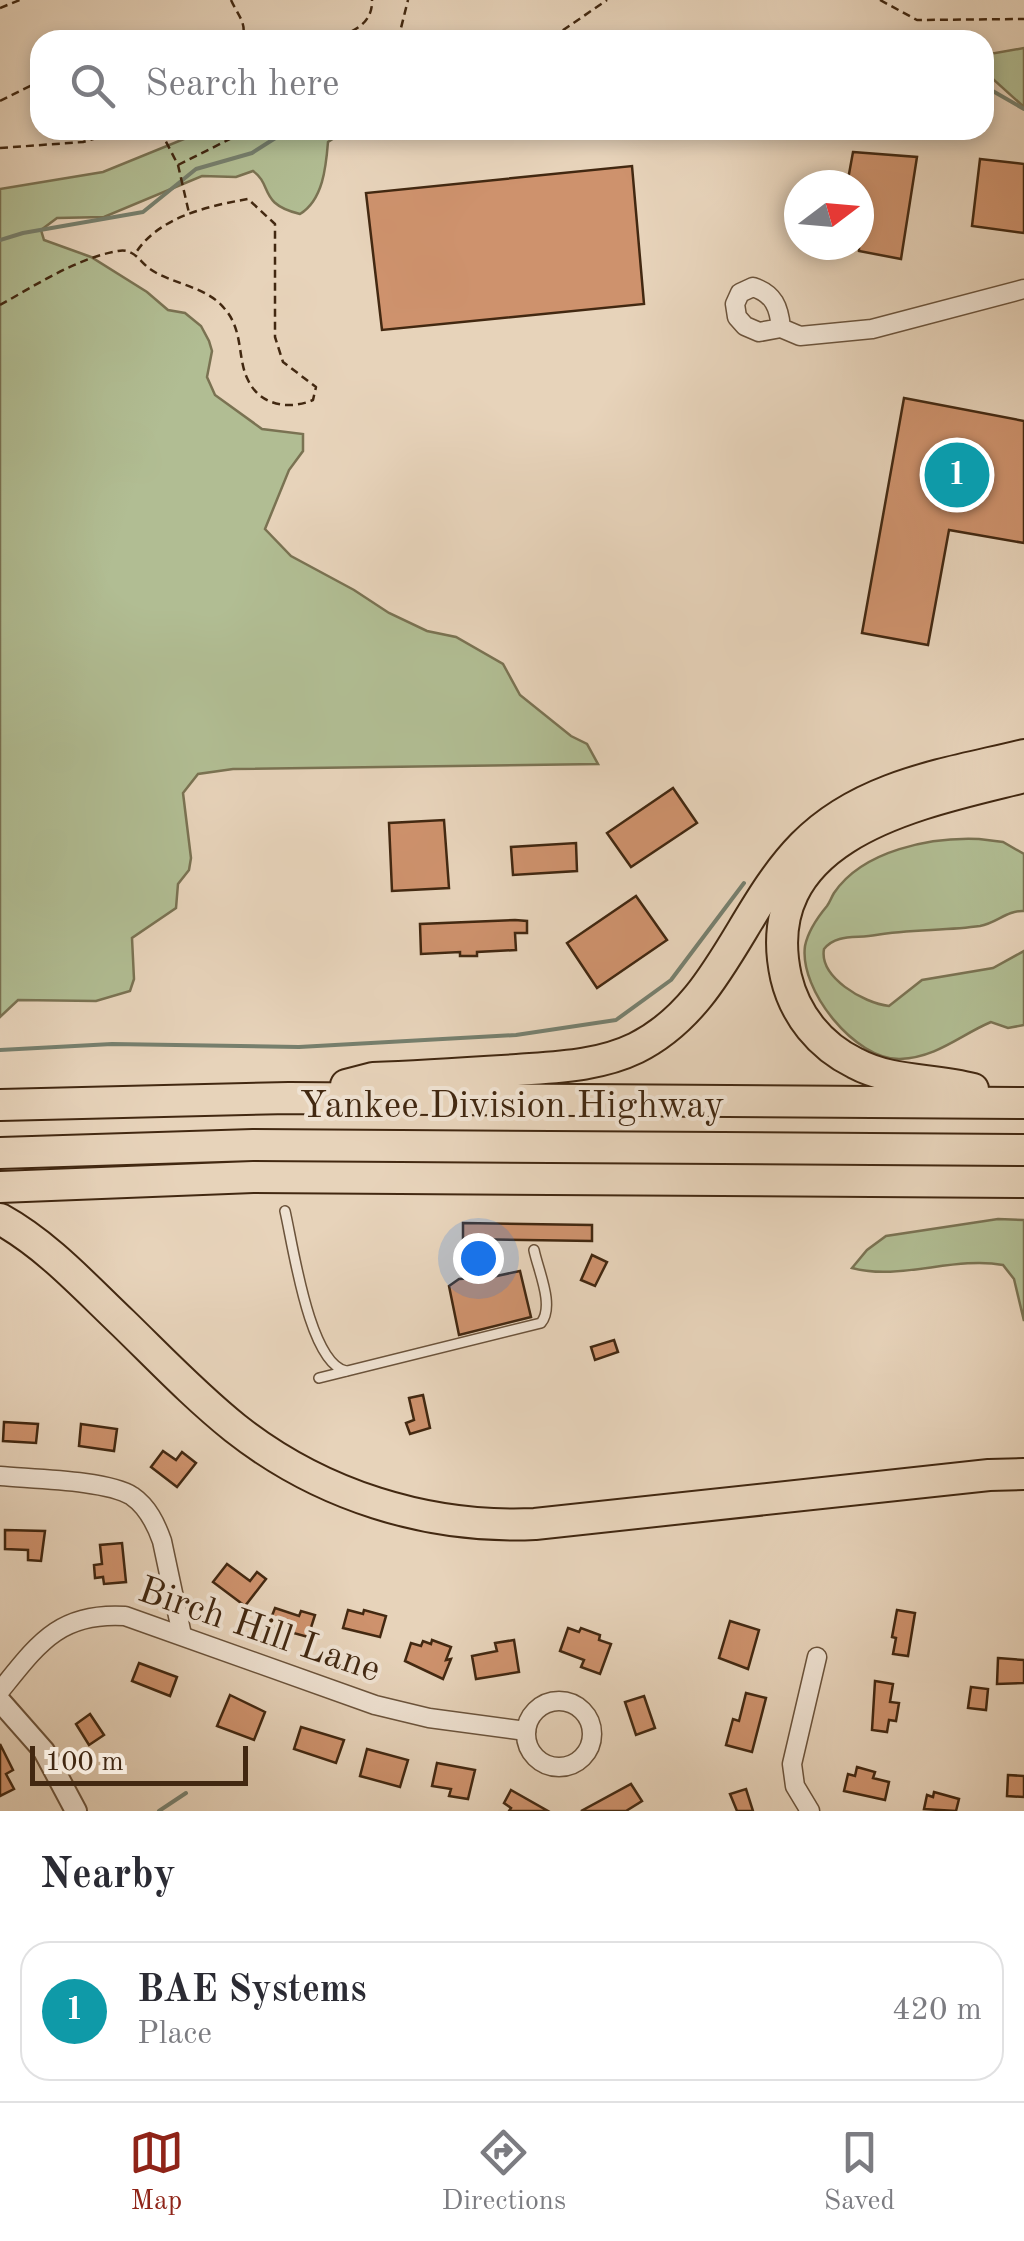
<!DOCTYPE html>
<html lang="en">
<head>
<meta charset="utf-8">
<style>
	:root { --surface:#fff; --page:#f2f2f3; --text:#2b2b33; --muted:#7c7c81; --line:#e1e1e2; --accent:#8f2418 }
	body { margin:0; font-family:"Old Standard TT",serif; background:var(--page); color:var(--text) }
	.compass { position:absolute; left:784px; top:170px; width:90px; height:90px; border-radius:50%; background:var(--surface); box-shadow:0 5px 15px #0003; rotate:74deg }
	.scale { position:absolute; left:30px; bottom:25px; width:218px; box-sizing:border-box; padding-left:10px; border:5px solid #422811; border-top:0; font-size:28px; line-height:35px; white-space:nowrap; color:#422811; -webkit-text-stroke:8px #efe2d2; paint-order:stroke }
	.you { position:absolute; left:478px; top:1258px; width:35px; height:35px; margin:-25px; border:8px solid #fff; border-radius:50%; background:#1a73e8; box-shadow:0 0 0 15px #1a73e833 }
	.badge { display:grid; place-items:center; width:65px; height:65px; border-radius:50%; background:var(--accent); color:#fff; font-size:32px; font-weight:700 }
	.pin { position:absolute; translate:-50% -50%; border:5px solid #fff; box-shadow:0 2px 10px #0006 }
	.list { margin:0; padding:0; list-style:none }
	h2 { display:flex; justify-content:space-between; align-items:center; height:130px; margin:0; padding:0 40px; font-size:42px }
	h2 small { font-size:32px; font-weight:400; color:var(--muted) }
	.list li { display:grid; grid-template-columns:65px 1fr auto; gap:30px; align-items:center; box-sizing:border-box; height:140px; margin:0 20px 20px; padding:0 20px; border:2px solid var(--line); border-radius:30px }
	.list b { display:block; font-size:38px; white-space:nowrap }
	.list p { margin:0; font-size:32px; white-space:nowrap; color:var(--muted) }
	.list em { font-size:32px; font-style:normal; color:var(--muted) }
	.icon { flex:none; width:55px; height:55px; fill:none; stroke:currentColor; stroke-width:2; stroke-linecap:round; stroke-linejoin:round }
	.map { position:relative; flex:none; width:1024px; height:1811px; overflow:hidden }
	.search { position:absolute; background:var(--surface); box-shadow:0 5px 15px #0003; left:30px; right:30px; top:30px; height:110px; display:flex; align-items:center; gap:25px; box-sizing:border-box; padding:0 35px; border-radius:30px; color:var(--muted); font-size:38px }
	.sheet { height:290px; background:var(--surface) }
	nav { display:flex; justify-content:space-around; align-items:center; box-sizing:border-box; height:140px; border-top:2px solid var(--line); background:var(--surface); font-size:28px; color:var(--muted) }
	nav a { display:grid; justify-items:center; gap:5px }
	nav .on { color:var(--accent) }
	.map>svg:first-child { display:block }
	.green { fill:#b1bd93; stroke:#7a7252; stroke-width:2.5 }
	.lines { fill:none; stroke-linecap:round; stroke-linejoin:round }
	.stream { stroke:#767f6d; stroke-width:4 }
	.building { fill:#ce926d; stroke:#422811; stroke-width:2.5 }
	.service-casing { stroke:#6b533b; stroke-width:12 }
	.minor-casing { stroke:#6b533b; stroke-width:21 }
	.tertiary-casing { stroke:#6b533b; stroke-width:24 }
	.motorway-casing { stroke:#422811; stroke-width:34 }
	.path { stroke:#422811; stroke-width:2.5; stroke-dasharray:8 5; stroke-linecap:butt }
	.service { stroke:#efe2d2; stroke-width:9 }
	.minor { stroke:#efe2d2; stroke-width:18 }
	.tertiary { stroke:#efe2d2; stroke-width:20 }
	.motorway { stroke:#e7d3ba; stroke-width:30 }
	.labels { text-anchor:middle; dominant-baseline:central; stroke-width:8; stroke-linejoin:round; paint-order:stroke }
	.street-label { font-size:38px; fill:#422811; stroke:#efe2d2 }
</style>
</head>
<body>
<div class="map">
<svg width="1024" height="1811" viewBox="0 0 1024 1811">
	<rect width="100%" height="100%" fill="#e7d3ba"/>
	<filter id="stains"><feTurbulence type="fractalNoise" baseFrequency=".002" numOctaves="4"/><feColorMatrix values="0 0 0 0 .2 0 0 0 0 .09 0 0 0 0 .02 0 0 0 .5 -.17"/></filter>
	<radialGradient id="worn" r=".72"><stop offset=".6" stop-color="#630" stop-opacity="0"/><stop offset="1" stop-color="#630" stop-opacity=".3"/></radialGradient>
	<!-- green -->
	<g class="green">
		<polygon points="1024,48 1024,107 984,71 984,55"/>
		<path d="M206,130H376L342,133L328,142C326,167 323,200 300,214C258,204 273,185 253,171L236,177L202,176L104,217L57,218L41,230L44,240L91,257L147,292L168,310L185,313L201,326L209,341L212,351L207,377L215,395L262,429L303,434V451L289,470L265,529L291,556L354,590L389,613L427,631L456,637L503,664L520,695L571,736L587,744L598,764L233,769L198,774L183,793L191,858L189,870L178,884L176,908L132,938L134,979L130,991L96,1001L18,1000L0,1017V189L103,172Z"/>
		<path d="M979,839L1003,842L1024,854V911C1007,910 997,923 980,926C945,931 910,929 876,935C857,939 837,933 824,949C819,977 863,1003 889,1006L922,980L993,968L1024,951V1025L1008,1028L991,1022C960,1035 938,1057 900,1059C855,1060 799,990 805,946C808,931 817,918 827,906C830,902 831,898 834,893C863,850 931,837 979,839Z"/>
		<path d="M998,1219L1024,1220V1321L1014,1279L1003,1265C955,1256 898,1281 852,1268L867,1250L886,1236Z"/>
	</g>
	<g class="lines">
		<!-- stream -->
		<g class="stream">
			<polyline points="984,86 1024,109"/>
			<polyline points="0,240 23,233 143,212 196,169 252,153 288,130"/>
			<polyline points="0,1050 112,1044 299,1047 516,1035 616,1020 671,980 744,883"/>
			<polyline points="159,1811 186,1793"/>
		</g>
	</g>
	<!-- building -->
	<g class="building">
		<polygon points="853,152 917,157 901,259 859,251 859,185 847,185"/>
		<polygon points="980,159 1024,164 1024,233 972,226"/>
		<polygon points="632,166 644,304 382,330 366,193"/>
		<polygon points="904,398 1024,421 1024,543 949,530 928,645 862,633"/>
		<polygon points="673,788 697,823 631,867 607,833"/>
		<polygon points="444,820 449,888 392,891 389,823"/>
		<polygon points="576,843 577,871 513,875 511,847"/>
		<polygon points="636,896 667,940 597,988 567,943"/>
		<polygon points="515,920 527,921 527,933 515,933 516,950 477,952 477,956 460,956 460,952 421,954 420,924"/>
		<polygon points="463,1223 592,1225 592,1241 463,1239"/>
		<polygon points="592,1255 607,1262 595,1286 581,1280"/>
		<polygon points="490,1268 492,1277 520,1271 531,1317 459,1335 449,1286 459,1279 475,1278 474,1272"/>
		<polygon points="614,1340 618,1352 595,1360 591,1347"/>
		<polygon points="423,1395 430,1428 410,1434 406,1423 414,1420 409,1398"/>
		<polygon points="4,1422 38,1424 36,1443 3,1441"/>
		<polygon points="81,1424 117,1429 114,1451 79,1446"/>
		<polygon points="163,1451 176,1460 182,1452 196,1463 177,1487 151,1467"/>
		<polygon points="5,1530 45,1531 41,1561 28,1560 28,1550 5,1549"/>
		<polygon points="122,1543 126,1582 104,1584 103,1577 95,1578 94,1565 102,1564 100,1545"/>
		<polygon points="227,1564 250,1581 257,1572 266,1579 245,1606 213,1582"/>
		<polygon points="275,1608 299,1616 301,1611 315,1615 308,1637 268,1626"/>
		<polygon points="348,1610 363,1614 364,1610 386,1616 380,1637 343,1628"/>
		<polygon points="897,1610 915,1613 908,1656 893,1654 896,1638 892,1637"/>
		<polygon points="730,1621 759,1630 748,1669 719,1658"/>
		<polygon points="568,1628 579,1632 581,1628 600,1635 599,1640 611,1644 600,1674 581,1667 584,1660 560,1651"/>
		<polygon points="432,1640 451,1647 446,1660 451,1659 443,1679 405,1661 411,1643 421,1646 423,1641 431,1644"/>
		<polygon points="514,1640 519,1672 476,1679 472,1656 497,1651 495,1643"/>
		<polygon points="998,1658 1024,1660 1024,1683 997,1684"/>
		<polygon points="139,1663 177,1677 170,1696 132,1681"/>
		<polygon points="875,1681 893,1684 890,1702 899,1703 896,1721 889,1720 887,1732 872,1730"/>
		<polygon points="971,1687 988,1689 986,1710 968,1708"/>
		<polygon points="746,1693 766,1698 752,1752 726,1745 733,1719 739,1721"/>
		<polygon points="230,1695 265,1712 254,1740 217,1726"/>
		<polygon points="644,1696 655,1728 636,1735 625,1702"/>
		<polygon points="90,1714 104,1735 89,1745 76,1724"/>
		<polygon points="301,1727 344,1740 336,1763 294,1749"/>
		<polygon points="0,1744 13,1770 6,1774 14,1789 0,1796"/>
		<polygon points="367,1749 408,1760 400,1787 360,1776"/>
		<polygon points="437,1763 475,1770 468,1799 449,1796 451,1789 432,1786"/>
		<polygon points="857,1767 875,1772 873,1778 889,1782 885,1800 844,1791 848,1774 855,1776"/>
		<polygon points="1008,1775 1024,1776 1024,1797 1007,1796"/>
		<polygon points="631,1784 642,1801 626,1811 581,1811"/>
		<polygon points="746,1789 753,1811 737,1811 730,1794"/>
		<polygon points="511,1790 548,1811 509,1811 511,1808 504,1803"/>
		<polygon points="934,1792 959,1799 956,1811 924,1809 927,1795 933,1797"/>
	</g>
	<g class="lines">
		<!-- service casing -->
		<g class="service-casing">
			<g id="service">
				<path d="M285,1211C293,1245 309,1363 346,1371"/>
				<path d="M319,1378L541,1323C555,1306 538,1270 534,1250"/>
			</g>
		</g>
		<!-- minor casing -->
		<g class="minor-casing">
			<g id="minor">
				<path d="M781,328C779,307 774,294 753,287L740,293L735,304L737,317L745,326L759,332L781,328L800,336L872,329L1024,289"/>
				<path d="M0,1476C32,1479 107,1480 132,1496C148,1507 156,1524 162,1541L182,1635"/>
				<path d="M0,1691C38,1644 59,1612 125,1616L375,1705L429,1718L526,1731"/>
				<circle cx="559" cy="1734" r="33"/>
				<polyline points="810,1811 795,1786 792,1764 817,1657"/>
			</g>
		</g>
		<!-- tertiary casing -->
		<g class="tertiary-casing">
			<polyline id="tertiary" points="0,1701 44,1751 76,1811"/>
		</g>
		<!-- motorway casing -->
		<g class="motorway-casing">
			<g id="motorway">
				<path d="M346,1085L373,1078C421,1076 469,1073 517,1070C557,1067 599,1066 636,1048C720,1006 740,909 803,845C862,785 946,774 1024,755"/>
				<path d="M973,1089C933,1078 892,1083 855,1063C820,1046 795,1015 786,977C754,832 925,802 1024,777"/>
				<polyline points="0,1105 289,1098 1024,1103"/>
				<polyline points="0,1153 253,1145 1024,1150"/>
				<polyline points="0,1187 253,1177 1024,1182"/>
				<path d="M0,1219C47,1245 84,1286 123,1323C159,1358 195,1396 235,1428C320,1495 427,1529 535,1524L989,1475L1024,1474"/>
			</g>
		</g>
		<!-- path -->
		<g class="path">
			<path d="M231,0C237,14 249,25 241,40"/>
			<polyline points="880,0 917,20 1024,19"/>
			<polyline points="0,8 20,0"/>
			<polyline points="222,40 243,33"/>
			<path d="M327,40C349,34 373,26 372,0"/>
			<polyline points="398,40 408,0"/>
			<polyline points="539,40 556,35 607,0"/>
			<polyline points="0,101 40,81"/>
			<polyline points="160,130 178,165 189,213"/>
			<polyline points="0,148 83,142 121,131 148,130"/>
			<polyline points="178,165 248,130"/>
			<path d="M0,305C36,285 77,258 118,251C134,248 139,261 150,269C171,284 206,286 224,308C244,330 237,359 248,380C260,406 290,410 313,400L316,387L283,362L275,337V224L248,199C208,206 158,217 135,254"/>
		</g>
		<!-- service -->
		<use href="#service" class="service"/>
		<!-- minor -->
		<use href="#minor" class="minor"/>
		<!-- tertiary -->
		<use href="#tertiary" class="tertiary"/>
		<!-- motorway -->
		<use href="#motorway" class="motorway"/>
	</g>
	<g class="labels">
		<!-- street labels -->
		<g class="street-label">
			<text x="512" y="1107">Yankee Division Highway</text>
			<text transform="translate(259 1631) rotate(19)">Birch Hill Lane</text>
		</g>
	</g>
	<rect width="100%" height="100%" filter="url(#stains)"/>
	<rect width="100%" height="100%" fill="url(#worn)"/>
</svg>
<svg class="compass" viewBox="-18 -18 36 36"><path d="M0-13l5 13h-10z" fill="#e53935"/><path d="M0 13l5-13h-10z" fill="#7c7c81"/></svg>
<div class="scale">100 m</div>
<div class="you"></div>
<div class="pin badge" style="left:957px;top:475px;background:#0f9aa8">1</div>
<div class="search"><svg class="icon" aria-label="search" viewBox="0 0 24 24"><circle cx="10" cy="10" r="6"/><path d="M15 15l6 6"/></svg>Search here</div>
</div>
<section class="sheet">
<h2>Nearby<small></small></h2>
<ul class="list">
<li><span class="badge" style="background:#0f9aa8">1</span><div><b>BAE Systems</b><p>Place</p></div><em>420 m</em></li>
</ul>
</section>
<nav>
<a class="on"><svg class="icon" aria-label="map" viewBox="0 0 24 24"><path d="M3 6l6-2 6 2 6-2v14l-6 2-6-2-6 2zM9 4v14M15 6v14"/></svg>Map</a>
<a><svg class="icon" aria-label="directions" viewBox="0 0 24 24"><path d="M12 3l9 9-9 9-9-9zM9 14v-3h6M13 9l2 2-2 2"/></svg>Directions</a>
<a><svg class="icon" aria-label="saved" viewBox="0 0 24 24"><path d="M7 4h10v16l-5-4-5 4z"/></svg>Saved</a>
</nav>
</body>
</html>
